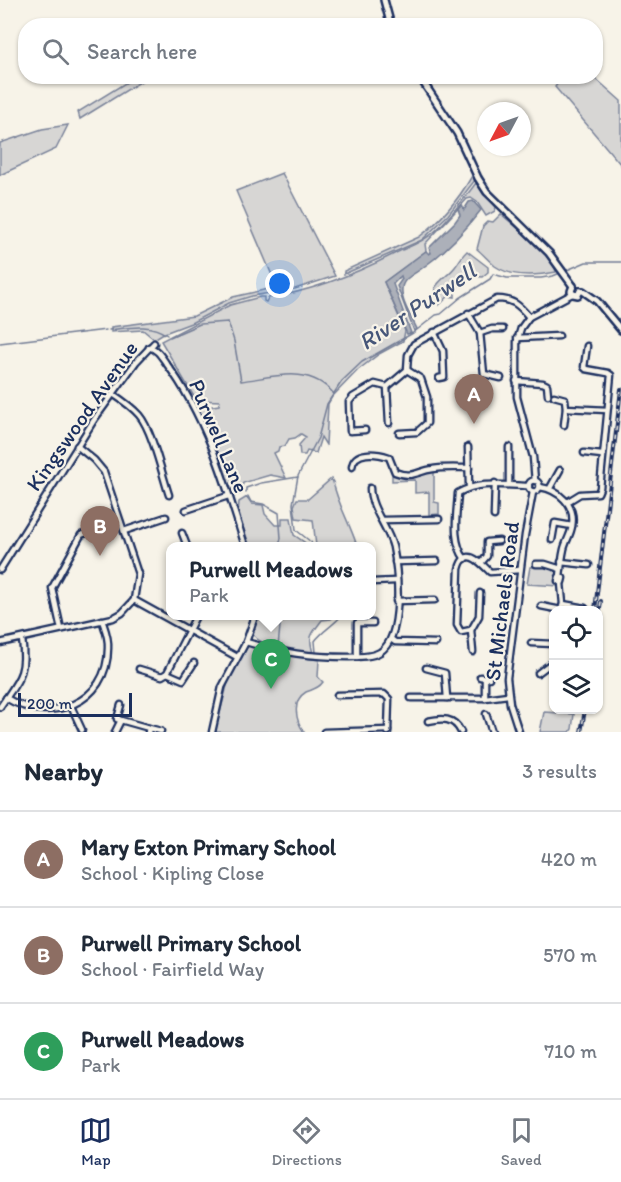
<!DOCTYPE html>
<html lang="en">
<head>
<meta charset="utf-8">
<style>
	:root { --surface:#fff; --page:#f6f6f7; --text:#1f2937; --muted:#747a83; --line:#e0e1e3; --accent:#1b2f5e }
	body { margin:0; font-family:Itim,sans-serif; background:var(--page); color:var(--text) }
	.controls { position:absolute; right:18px; bottom:18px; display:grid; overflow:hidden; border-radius:12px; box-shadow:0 2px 4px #0004 }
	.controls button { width:54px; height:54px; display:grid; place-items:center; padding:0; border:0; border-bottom:2px solid var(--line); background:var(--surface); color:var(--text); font:30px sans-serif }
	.compass { position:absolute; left:477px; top:102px; width:54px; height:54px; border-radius:50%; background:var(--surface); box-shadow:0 2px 4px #0004; rotate:229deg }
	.scale { position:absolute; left:18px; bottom:15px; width:114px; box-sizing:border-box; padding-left:6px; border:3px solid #1b2f5e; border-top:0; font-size:16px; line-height:21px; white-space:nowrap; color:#1b2f5e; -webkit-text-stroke:4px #f7f3e8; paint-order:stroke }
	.you { position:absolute; left:280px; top:284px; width:21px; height:21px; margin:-15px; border:4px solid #fff; border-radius:50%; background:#1a73e8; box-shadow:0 0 0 9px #1a73e833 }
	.badge { display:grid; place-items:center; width:39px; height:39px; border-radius:50%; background:var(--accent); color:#fff; font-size:20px; font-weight:700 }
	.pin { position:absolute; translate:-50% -50px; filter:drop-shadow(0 2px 3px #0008) }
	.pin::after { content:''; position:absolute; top:32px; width:21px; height:18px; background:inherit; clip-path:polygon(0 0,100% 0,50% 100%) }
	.popup { position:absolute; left:166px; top:542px; width:210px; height:78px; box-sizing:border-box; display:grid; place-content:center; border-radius:12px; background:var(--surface); filter:drop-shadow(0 2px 4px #0005); font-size:20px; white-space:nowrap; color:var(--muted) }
	.popup b { font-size:22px; color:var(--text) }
	.popup::after { content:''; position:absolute; left:50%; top:100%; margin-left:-12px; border:12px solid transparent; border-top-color:var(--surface) }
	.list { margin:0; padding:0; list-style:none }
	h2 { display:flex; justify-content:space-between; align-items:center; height:78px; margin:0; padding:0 24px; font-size:26px }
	h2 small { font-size:20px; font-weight:400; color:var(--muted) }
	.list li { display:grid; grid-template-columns:39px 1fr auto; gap:18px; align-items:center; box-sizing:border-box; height:96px; padding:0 24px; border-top:2px solid var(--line) }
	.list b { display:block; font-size:22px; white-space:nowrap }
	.list p { margin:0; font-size:20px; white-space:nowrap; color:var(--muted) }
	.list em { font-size:20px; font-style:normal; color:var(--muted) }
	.icon { flex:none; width:33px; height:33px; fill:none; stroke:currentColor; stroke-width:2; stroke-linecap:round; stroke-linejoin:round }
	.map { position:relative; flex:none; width:621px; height:732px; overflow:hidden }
	.search { position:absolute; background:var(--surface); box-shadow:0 2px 4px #0004; left:18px; right:18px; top:18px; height:66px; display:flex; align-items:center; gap:15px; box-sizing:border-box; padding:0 21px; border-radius:24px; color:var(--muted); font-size:22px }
	.sheet { height:366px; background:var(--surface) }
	nav { display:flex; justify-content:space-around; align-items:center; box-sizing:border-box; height:84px; border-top:2px solid var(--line); background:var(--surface); font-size:16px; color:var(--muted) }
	nav a { display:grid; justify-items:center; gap:3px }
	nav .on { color:var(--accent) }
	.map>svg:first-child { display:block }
	.green { fill:#d7d6d4; stroke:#798299; stroke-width:1.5 }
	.water { fill:#acb0b9; stroke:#727c95; stroke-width:1.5 }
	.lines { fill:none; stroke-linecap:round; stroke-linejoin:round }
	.stream { stroke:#727c95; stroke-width:1.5 }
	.minor-casing { stroke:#1b2f5e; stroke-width:9 }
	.tertiary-casing { stroke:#1b2f5e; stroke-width:10 }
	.minor { stroke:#f7f3e8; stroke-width:4.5 }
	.tertiary { stroke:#f7f3e8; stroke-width:5 }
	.rail-casing { stroke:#1b2f5e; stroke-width:4 }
	.rail { stroke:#f7f3e8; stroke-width:1.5; stroke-dasharray:4.5; stroke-linecap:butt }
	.labels { text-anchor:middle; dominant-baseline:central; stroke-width:4.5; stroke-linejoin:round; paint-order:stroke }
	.street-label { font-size:22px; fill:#1b2f5e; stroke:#f7f3e8 }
	.water-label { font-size:24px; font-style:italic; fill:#465679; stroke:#f7f3e8 }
</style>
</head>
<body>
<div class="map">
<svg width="621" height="732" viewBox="0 0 621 732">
	<rect width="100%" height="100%" fill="#f7f3e8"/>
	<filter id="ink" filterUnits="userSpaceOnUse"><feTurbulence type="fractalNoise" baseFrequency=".0167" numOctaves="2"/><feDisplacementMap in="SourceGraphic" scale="12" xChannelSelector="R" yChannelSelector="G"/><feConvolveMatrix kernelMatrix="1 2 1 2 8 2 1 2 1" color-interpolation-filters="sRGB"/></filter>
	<g filter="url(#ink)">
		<!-- green -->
		<g class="green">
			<polygon points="563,76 594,77 621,101 621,165 555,87"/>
			<polygon points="135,77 148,77 80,119 78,112"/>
			<polygon points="68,125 56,149 0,175 0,143 42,129"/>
			<polygon points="282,173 335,276 295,289 252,296 229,303 191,323 162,334 154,339 143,330 111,332 111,327 194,316 233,297 277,287 236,191"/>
			<path d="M472,176L475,180L448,215L422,240L344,274V271L419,237C442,220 458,200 472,176Z"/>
			<path d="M476,183L496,207L495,211L486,216L477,202L471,198L467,199L425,244L426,251L384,282L405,331L403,341L379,354L358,370L332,397L328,404L326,445L321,437L316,453L307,451L305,455H300L299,445L306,437L301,434L295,438L289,439L285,446L279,447L278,451L274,453L286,478L270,475L243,483L240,494L231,497L214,447L199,414L200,408L219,405L220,401L196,400L161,341L230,305L260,297H264V301L266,302L268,298C312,291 355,274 394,254C408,247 422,243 434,232C450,218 463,200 476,183Z"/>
			<path d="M501,214C514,225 553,256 556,272C536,276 512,278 495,266C489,261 483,254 477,249L483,226L488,221L493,222Z"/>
			<path d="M467,251L488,267V272L482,277L474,276C468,282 462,283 455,288V297L449,296L439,305L435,288C441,278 449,275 455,267C460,261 461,256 467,251Z"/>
			<path d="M434,470V502L439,503V514L429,515V492L415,493V480L392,481V475C407,477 418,476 434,470Z"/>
			<path d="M331,479L333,482C338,504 349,522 356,543L355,546H316L313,520L296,518L294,506L297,499H308Z"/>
			<polygon points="247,497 252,504 263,505 265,514 275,525 282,525 282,518 291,518 294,535 310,546 250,546 238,514 239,502"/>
			<polygon points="530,567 547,567 559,571 556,580 559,586 527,584"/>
			<path d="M259,616H335L331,619L322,620C311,635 308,635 313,653C299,652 259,647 253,634Z"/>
			<path d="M248,645L280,654L319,660L318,677L323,682C318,689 313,689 306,692C291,701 296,721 304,732H215L229,678Z"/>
			<polygon points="544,712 574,714 572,729 570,732 540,732"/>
		</g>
		<!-- water -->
		<path class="water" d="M473,201L481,210C464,232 444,253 421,269C414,274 402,279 402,289C401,302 412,318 417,329L414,331L397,286L402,279L401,276L393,284L411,333L407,334L384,282L426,251L429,254L431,253L429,248L455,222L460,215L458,209L462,205L464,210L469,202Z"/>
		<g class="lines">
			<!-- stream -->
			<g class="stream">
				<path d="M109,330C128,328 149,322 167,335"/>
				<path d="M170,337L200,324L228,322L234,341L241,381C274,377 309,364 334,394"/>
				<polyline points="0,343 106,330"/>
				<polyline points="246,492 246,488 261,483 298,477"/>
				<polyline points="248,496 251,502 263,504 279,513 281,538 279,546"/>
				<polyline points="313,546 311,542 296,530 293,504 298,476 318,438 327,404 342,381 362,362 413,333 436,315 441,314 460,298 490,279 493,274 507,278 541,278 553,276 586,262 621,262"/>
				<polyline points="278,647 281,616"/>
				<path d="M316,653L315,641C322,631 334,625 341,616"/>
			</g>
			<!-- minor casing -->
			<g class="minor-casing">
				<g id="minor">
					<polyline points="468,313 480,333 484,374 501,378"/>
					<polyline points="434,332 443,351 444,377 439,378"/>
					<polyline points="480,333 492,329 503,329"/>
					<polyline points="517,338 559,336"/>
					<path d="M149,347C157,349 161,356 166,363C206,416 226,484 245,546"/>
					<polyline points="516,381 543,383 547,385 548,395"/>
					<polyline points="387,387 389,423"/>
					<path d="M113,394C122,400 131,406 139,415C152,430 162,474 169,495"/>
					<polyline points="554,396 565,399 566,408 607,410"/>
					<polyline points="564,425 566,408"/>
					<path d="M365,430L350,431L349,402L353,397L375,384L387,387L407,370L408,355L414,344L497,299C513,299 519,305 529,317"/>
					<polyline points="399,433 417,432 427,423 427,397 421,379 407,370"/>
					<polyline points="468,447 469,486"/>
					<polyline points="509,447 509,484"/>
					<polyline points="584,453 602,455"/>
					<path d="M352,467C354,450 376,453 389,457L395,472C413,479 417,471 433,469C445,467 457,468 469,468"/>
					<circle cx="534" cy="486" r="5.5"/>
					<polyline points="535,481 533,457 517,397 517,341 521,328 529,317 572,294"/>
					<path d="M540,487C559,490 576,505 572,526C571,534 566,541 564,549C562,558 561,567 560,577"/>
					<polyline points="550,488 560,470"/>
					<polyline points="567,502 580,494 598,493 600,488 611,375 608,373 586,369 584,367 587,346"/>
					<polyline points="186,510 228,496"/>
					<polyline points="494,516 495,483"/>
					<polyline points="382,520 439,519"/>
					<polyline points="124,531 166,517"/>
					<polyline points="182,533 187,546"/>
					<polyline points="552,540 555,523 572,526"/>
					<path d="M465,559C451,541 457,514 458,493C482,480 504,486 529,486"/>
					<polyline points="395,562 437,561"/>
					<polyline points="561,562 589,565"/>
					<polyline points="481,563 487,556 487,542 499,541"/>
					<polyline points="536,564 545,564 561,569"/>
					<polyline points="0,570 94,420 136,362 154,343"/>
					<polygon points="559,577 563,578 562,582 558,581"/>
					<polyline points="372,582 396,581"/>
					<polyline points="134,600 237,657"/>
					<polyline points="396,601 435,600"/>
					<polyline points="563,604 585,608"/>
					<polyline points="541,606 561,610"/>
					<polyline points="561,610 563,604 561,583"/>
					<polyline points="61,629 52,588 81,535 120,521"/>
					<path d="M471,630L461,632L457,625L459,569C465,545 481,563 490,572L520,570"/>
					<polyline points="391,639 395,642 436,643"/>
					<path d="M246,642C283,653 310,657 349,657C359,657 372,657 380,652C404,636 398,572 393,547C388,527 370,508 370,488"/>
					<polyline points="0,643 113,618 122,613 134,600 138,574 104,472 94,460 77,446"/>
					<polyline points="531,643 554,644"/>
					<polyline points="473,652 471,630 479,616 480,593"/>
					<polyline points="357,657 357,623 373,623"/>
					<polyline points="426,668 445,673 447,698"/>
					<polyline points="139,669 162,676 167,673 196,616"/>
					<polyline points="167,673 183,680 194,663"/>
					<polyline points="538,673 554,661"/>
					<polyline points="480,677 489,678"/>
					<polyline points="337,695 384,694 389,699 388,732"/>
					<path d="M6,698C50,725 108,704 108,648C109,638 105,629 102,620"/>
					<polyline points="411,698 485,698 508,695"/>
					<polyline points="485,698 485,678"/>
					<polyline points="121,705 117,719 149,728 148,732"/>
					<polyline points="71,706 82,730"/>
					<path d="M0,707C19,679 27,674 22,639"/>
					<polyline points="486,714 492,732"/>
					<path d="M428,721C442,718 454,717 461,732"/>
					<polyline points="149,728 161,731"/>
					<polyline points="115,732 121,720"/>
					<polyline points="212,732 222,687 246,642 255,616"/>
					<polyline points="324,732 388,730"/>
					<polyline points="519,732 510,704 507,678 525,535 533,492"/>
				</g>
			</g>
			<!-- tertiary casing -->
			<g class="tertiary-casing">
				<g id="tertiary">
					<polyline points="384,0 391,26"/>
					<polyline points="419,76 457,133 478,178 487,192 549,253 573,286"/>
					<polyline points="573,286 571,291 573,294 578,295 580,291"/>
					<polyline points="580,291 583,291 597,301 621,330"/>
				</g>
			</g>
			<!-- minor -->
			<use href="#minor" class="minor"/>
			<!-- tertiary -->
			<use href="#tertiary" class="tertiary"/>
			<!-- rail casing -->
			<g class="rail-casing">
				<g id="rail">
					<polyline points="595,610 621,389"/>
					<polyline points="598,624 601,601"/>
					<polyline points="598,643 602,617"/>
					<polyline points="581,732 585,710"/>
				</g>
			</g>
			<!-- rail -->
			<use href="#rail" class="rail"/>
		</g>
	</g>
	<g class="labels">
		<!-- street labels -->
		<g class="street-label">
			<text transform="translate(82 416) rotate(-55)">Kingswood Avenue</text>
			<text transform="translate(219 436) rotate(67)">Purwell Lane</text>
			<text transform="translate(502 601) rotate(-83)">St Michaels Road</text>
		</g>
		<!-- water labels -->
		<g class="water-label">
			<text transform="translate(417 306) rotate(-34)">River Purwell</text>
		</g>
	</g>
</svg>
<div class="controls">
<button><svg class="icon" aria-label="locate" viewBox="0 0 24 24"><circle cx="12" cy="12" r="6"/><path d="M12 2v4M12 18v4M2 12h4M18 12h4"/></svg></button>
<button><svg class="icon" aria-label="layers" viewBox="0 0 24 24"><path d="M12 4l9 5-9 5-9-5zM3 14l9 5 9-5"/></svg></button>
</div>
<svg class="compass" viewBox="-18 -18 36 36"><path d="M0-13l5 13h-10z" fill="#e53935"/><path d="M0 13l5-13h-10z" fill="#747a83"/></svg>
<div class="scale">200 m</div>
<div class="you"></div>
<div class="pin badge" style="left:474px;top:424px;background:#8d6e63">A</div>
<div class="pin badge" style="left:100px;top:556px;background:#8d6e63">B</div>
<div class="pin badge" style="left:271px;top:689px;background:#2e9e5b">C</div>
<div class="popup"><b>Purwell Meadows</b>Park</div>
<div class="search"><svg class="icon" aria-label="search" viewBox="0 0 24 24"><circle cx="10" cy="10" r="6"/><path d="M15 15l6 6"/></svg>Search here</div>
</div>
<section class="sheet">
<h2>Nearby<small>3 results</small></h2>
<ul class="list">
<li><span class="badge" style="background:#8d6e63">A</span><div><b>Mary Exton Primary School</b><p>School · Kipling Close</p></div><em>420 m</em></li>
<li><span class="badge" style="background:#8d6e63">B</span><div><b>Purwell Primary School</b><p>School · Fairfield Way</p></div><em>570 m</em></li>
<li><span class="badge" style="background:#2e9e5b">C</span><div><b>Purwell Meadows</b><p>Park</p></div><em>710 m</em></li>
</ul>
</section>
<nav>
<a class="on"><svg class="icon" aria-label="map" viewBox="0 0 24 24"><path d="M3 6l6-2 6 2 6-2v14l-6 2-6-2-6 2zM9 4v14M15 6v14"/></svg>Map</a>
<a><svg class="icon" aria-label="directions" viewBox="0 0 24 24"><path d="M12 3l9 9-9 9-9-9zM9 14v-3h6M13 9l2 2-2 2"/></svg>Directions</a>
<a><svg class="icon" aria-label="saved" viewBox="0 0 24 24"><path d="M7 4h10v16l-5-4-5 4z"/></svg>Saved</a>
</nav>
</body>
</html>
